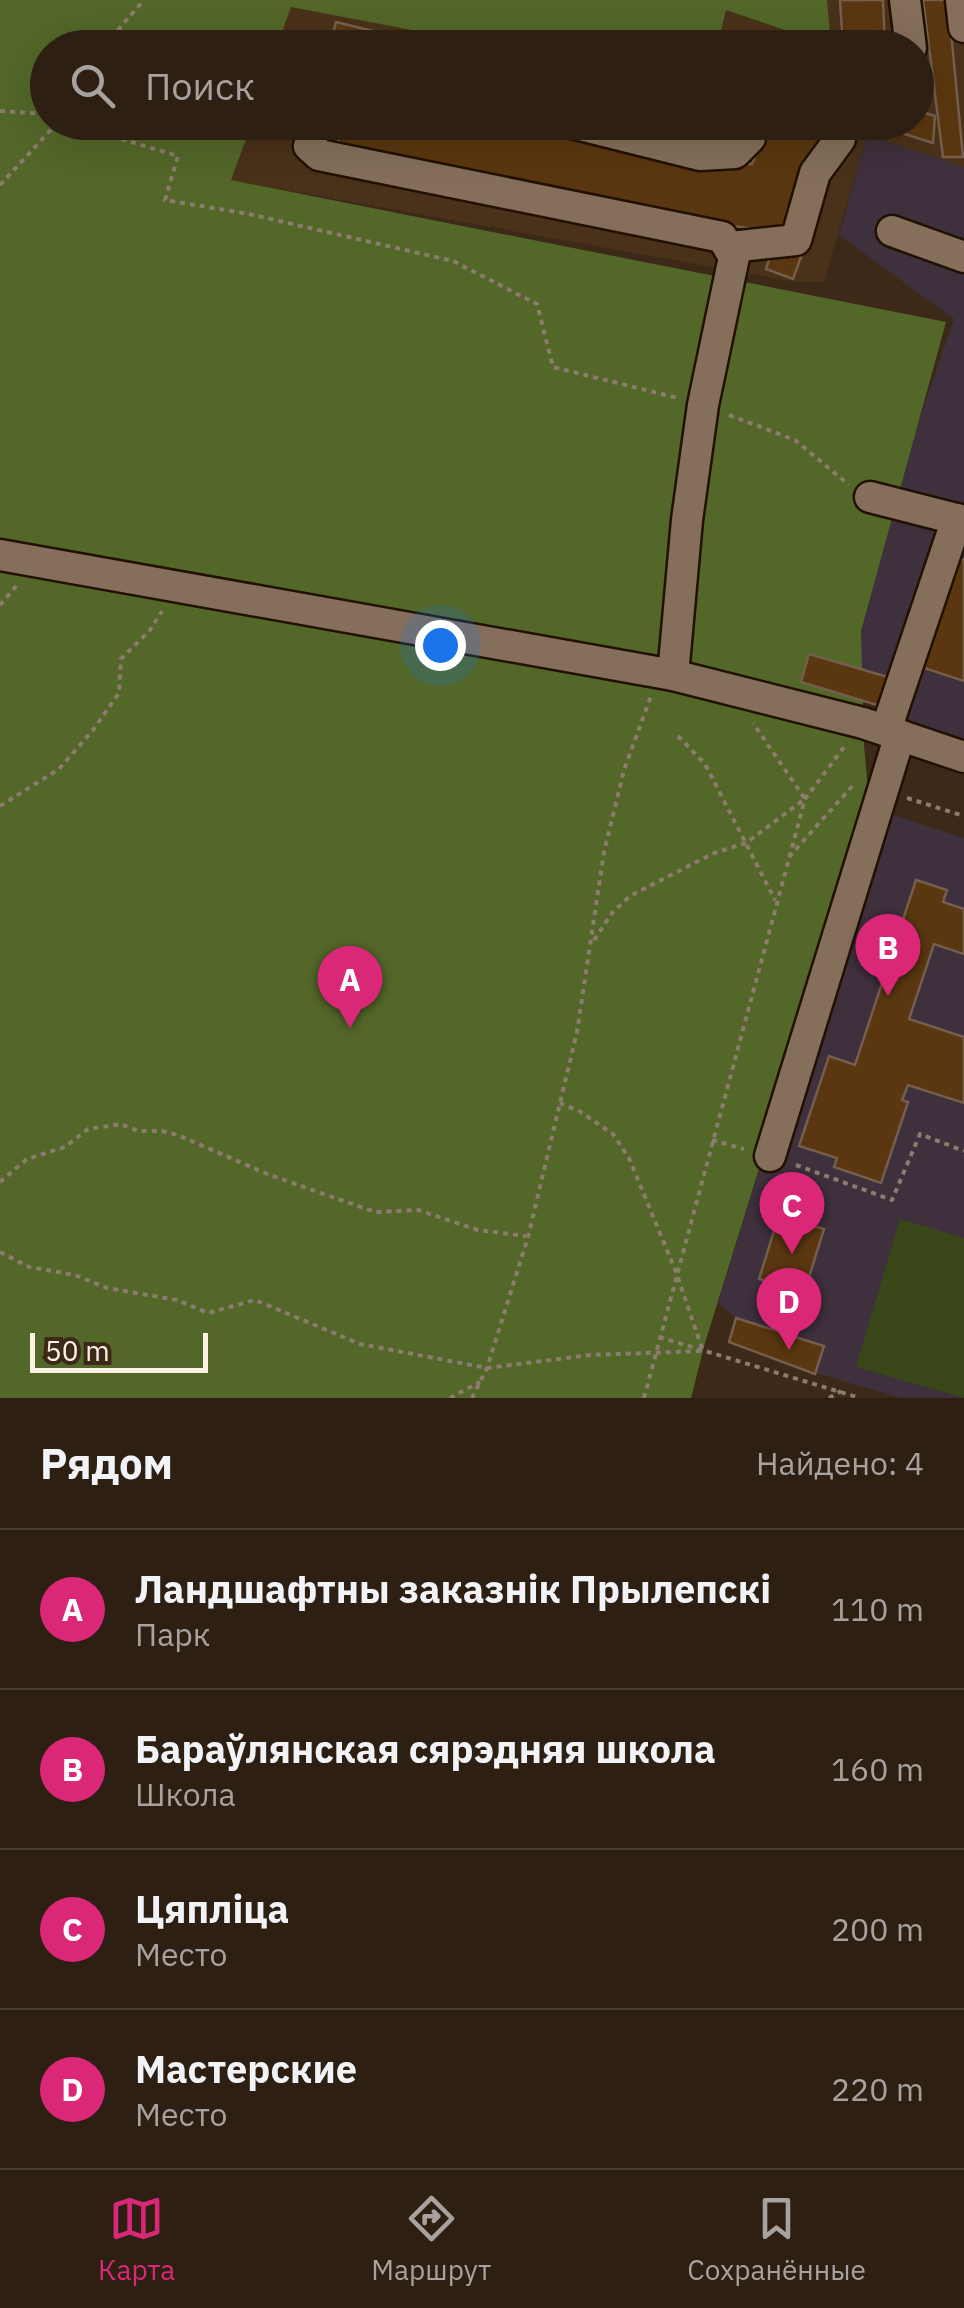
<!DOCTYPE html>
<html lang="ru">
<head>
<meta charset="utf-8">
<style>
	:root { --surface:#2d1f11; --page:#35271a; --text:#f1f3f6; --muted:#a7a29f; --line:#483d31; --accent:#db2777 }
	body { margin:0; font-family:"IBM Plex Sans",sans-serif; background:var(--page); color:var(--text) }
	.scale { position:absolute; left:30px; bottom:25px; width:178px; box-sizing:border-box; padding-left:10px; border:5px solid #fdf0e5; border-top:0; font-size:28px; line-height:35px; white-space:nowrap; color:#fdf0e5; -webkit-text-stroke:8px #3c2917; paint-order:stroke }
	.you { position:absolute; left:440px; top:645px; width:35px; height:35px; margin:-25px; border:8px solid #fff; border-radius:50%; background:#1a73e8; box-shadow:0 0 0 15px #1a73e833 }
	.badge { display:grid; place-items:center; width:65px; height:65px; border-radius:50%; background:var(--accent); color:#fff; font-size:32px; font-weight:700 }
	.pin { position:absolute; translate:-50% -82px; filter:drop-shadow(0 2px 5px #0008) }
	.pin::after { content:''; position:absolute; top:52px; width:35px; height:30px; background:inherit; clip-path:polygon(0 0,100% 0,50% 100%) }
	.list { margin:0; padding:0; list-style:none }
	h2 { display:flex; justify-content:space-between; align-items:center; height:130px; margin:0; padding:0 40px; font-size:42px }
	h2 small { font-size:32px; font-weight:400; color:var(--muted) }
	.list li { display:grid; grid-template-columns:65px 1fr auto; gap:30px; align-items:center; box-sizing:border-box; height:160px; padding:0 40px; border-top:2px solid var(--line) }
	.list b { display:block; font-size:38px; white-space:nowrap }
	.list p { margin:0; font-size:32px; white-space:nowrap; color:var(--muted) }
	.list em { font-size:32px; font-style:normal; color:var(--muted) }
	.icon { flex:none; width:55px; height:55px; fill:none; stroke:currentColor; stroke-width:2; stroke-linecap:round; stroke-linejoin:round }
	.map { position:relative; flex:none; width:964px; height:1398px; overflow:hidden }
	.search { position:absolute; background:var(--surface); box-shadow:0 10px 40px #0002; left:30px; right:30px; top:30px; height:110px; display:flex; align-items:center; gap:25px; box-sizing:border-box; padding:0 35px; border-radius:55px; color:var(--muted); font-size:38px }
	.sheet { height:770px; background:var(--surface) }
	nav { display:flex; justify-content:space-around; align-items:center; box-sizing:border-box; height:140px; border-top:2px solid var(--line); background:var(--surface); font-size:28px; color:var(--muted) }
	nav a { display:grid; justify-items:center; gap:5px }
	nav .on { color:var(--accent) }
	.map>svg:first-child { display:block }
	.built { fill:#4a3119 }
	.education { fill:#3e303c }
	.green { fill:#394719 }
	.forest { fill:#536729 }
	.building { fill:#5a3710; stroke:#755f4c; stroke-width:2.5 }
	.lines { fill:none; stroke-linecap:round; stroke-linejoin:round }
	.minor-casing { stroke:#221102; stroke-width:35 }
	.path { stroke:#8d7c6d; stroke-width:4; stroke-dasharray:5 5; stroke-linecap:butt }
	.minor { stroke:#856f5b; stroke-width:30 }
</style>
</head>
<body>
<div class="map">
<svg width="964" height="1398" viewBox="0 0 964 1398">
	<rect width="100%" height="100%" fill="#3c2917"/>
	<!-- built -->
	<g class="built">
		<polygon points="827,0 964,0 964,167 867,135 824,282 795,282 230,180 252,123 916,122 916,48 717,47 726,10 830,46"/>
		<polygon points="291,7 506,47 277,48"/>
	</g>
	<!-- education -->
	<g class="education">
		<polygon points="867,135 964,167 964,742 915,726 903,712 809,654 899,479 954,319 839,235"/>
		<polygon points="878,810 964,838 964,1398 901,1398 769,1359 769,1354 729,1342 736,1318 718,1303 870,811"/>
	</g>
	<!-- green -->
	<polygon class="green" points="900,1219 964,1238 964,1398 856,1367"/>
	<!-- forest -->
	<polygon class="forest" points="0,0 827,0 831,46 726,10 717,47 506,48 291,7 277,47 48,48 48,122 252,123 231,180 946,322 861,631 864,745 870,811 705,1343 691,1398 0,1398"/>
	<!-- building -->
	<g class="building">
		<polygon points="840,0 883,0 885,48 843,48"/>
		<polygon points="923,0 948,0 963,157 943,157"/>
		<polygon points="336,22 443,48 338,48 330,45"/>
		<polygon points="916,110 935,116 933,143 867,122 916,122"/>
		<polygon points="339,122 496,122 674,163 752,164 769,122 841,122 804,173 788,235 587,201 338,147"/>
		<polygon points="615,122 742,122 738,142"/>
		<polygon points="773,247 801,257 793,279 766,269"/>
		<polygon points="954,556 964,560 964,681 918,666"/>
		<polygon points="809,654 895,679 887,708 801,682"/>
		<polygon points="916,880 947,890 943,902 964,909 964,954 934,944 909,1019 964,1037 964,1103 908,1085 902,1100 908,1102 881,1183 834,1167 837,1158 799,1146 829,1056 855,1065"/>
		<polygon points="779,1215 824,1229 804,1293 759,1279"/>
		<polygon points="736,1318 824,1346 815,1374 729,1342"/>
	</g>
	<g class="lines">
		<!-- minor casing -->
		<g class="minor-casing">
			<g id="minor">
				<polyline points="905,0 911,48"/>
				<polyline points="961,0 964,27"/>
				<polyline points="317,122 309,146 319,155 722,237 734,257 703,405 687,520 673,675"/>
				<polyline points="568,122 700,155 735,153 750,138 753,122"/>
				<polyline points="892,231 964,257"/>
				<polyline points="731,247 796,240 815,173 840,139"/>
				<polyline points="870,497 964,521"/>
				<polyline points="0,555 673,675 863,723 964,757"/>
				<polyline points="886,730 957,519"/>
				<polyline points="770,1156 900,735"/>
			</g>
		</g>
		<!-- path -->
		<g class="path">
			<polyline points="109,48 117,31 144,0"/>
			<polyline points="0,111 48,114"/>
			<polyline points="64,122 178,156 165,200 249,214 453,261 537,304 553,367 678,398"/>
			<polyline points="0,185 58,122"/>
			<polyline points="729,415 795,440 849,485"/>
			<polyline points="0,605 18,584"/>
			<polyline points="678,736 705,764 775,900"/>
			<polyline points="907,798 964,816"/>
			<polyline points="0,806 59,769 93,730 119,693 121,659 150,630 162,611"/>
			<polyline points="789,857 855,783"/>
			<polyline points="594,940 612,913 630,896 714,853 746,843 805,799 753,723"/>
			<polyline points="712,1140 744,1149"/>
			<polyline points="796,1165 892,1200 920,1134 964,1151"/>
			<polyline points="0,1182 27,1159 65,1147 88,1129 121,1124 138,1131 162,1131 178,1135 267,1174 375,1212 418,1210 478,1230 526,1236"/>
			<polyline points="0,1252 29,1267 75,1275 107,1288 177,1300 208,1313 255,1300 360,1344 487,1368 590,1355 703,1351 676,1272 629,1158 613,1134 579,1111 560,1103"/>
			<polyline points="659,1337 860,1398"/>
			<polyline points="450,1398 480,1382"/>
			<polyline points="472,1398 487,1368 528,1237 577,1032 604,852 624,770 651,696"/>
			<polyline points="644,1398 805,799 844,747"/>
			<polyline points="829,1398 841,1391"/>
		</g>
		<!-- minor -->
		<use href="#minor" class="minor"/>
	</g>
</svg>
<div class="scale">50 m</div>
<div class="you"></div>
<div class="pin badge" style="left:350px;top:1028px">A</div>
<div class="pin badge" style="left:888px;top:996px">B</div>
<div class="pin badge" style="left:792px;top:1254px">C</div>
<div class="pin badge" style="left:789px;top:1350px">D</div>
<div class="search"><svg class="icon" aria-label="search" viewBox="0 0 24 24"><circle cx="10" cy="10" r="6"/><path d="M15 15l6 6"/></svg>Поиск</div>
</div>
<section class="sheet">
<h2>Рядом<small>Найдено: 4</small></h2>
<ul class="list">
<li><span class="badge">A</span><div><b>Ландшафтны заказнік Прылепскі</b><p>Парк</p></div><em>110 m</em></li>
<li><span class="badge">B</span><div><b>Бараўлянская сярэдняя школа</b><p>Школа</p></div><em>160 m</em></li>
<li><span class="badge">C</span><div><b>Цяпліца</b><p>Место</p></div><em>200 m</em></li>
<li><span class="badge">D</span><div><b>Мастерские</b><p>Место</p></div><em>220 m</em></li>
</ul>
</section>
<nav>
<a class="on"><svg class="icon" aria-label="map" viewBox="0 0 24 24"><path d="M3 6l6-2 6 2 6-2v14l-6 2-6-2-6 2zM9 4v14M15 6v14"/></svg>Карта</a>
<a><svg class="icon" aria-label="directions" viewBox="0 0 24 24"><path d="M12 3l9 9-9 9-9-9zM9 14v-3h6M13 9l2 2-2 2"/></svg>Маршрут</a>
<a><svg class="icon" aria-label="saved" viewBox="0 0 24 24"><path d="M7 4h10v16l-5-4-5 4z"/></svg>Сохранённые</a>
</nav>
</body>
</html>
